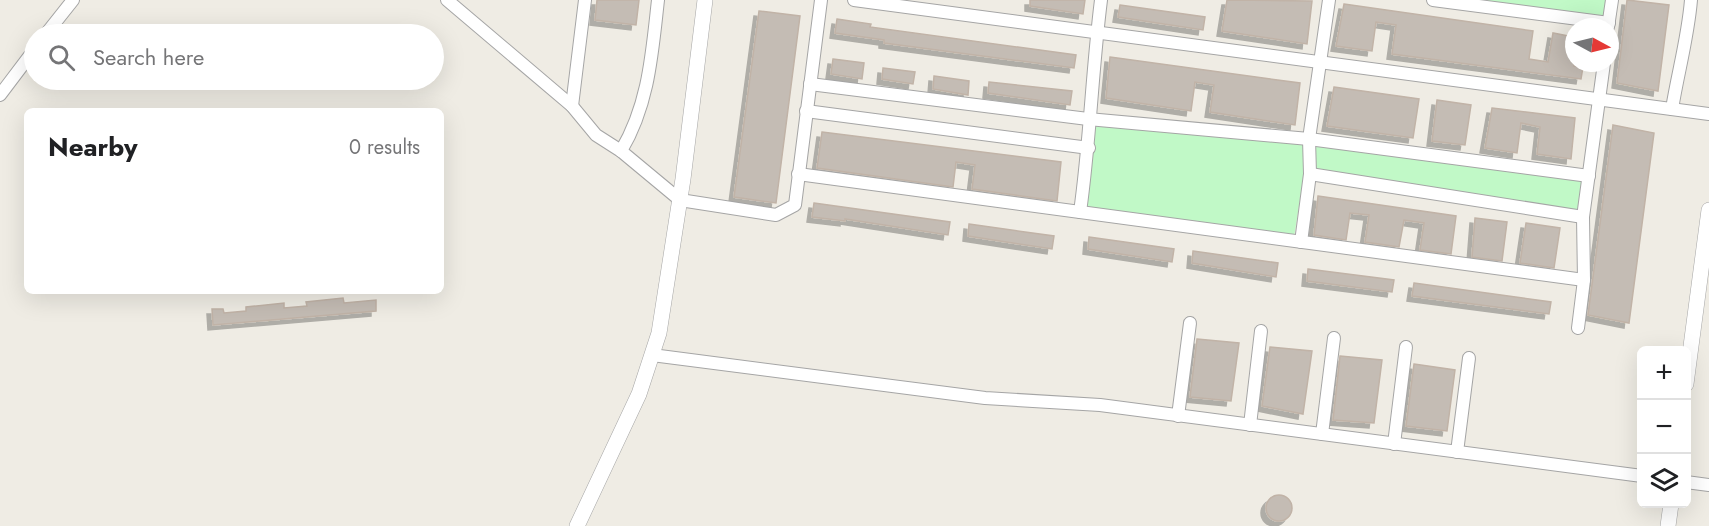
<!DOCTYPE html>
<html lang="en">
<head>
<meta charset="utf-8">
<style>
	:root { --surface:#fff; --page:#f6f6f6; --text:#202124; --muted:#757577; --line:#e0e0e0 }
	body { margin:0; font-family:Jost,sans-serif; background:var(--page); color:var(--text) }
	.controls { position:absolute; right:18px; bottom:18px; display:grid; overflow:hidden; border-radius:9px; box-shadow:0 6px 24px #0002 }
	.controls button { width:54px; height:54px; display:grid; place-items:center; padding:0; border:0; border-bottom:2px solid var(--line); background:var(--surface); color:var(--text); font:30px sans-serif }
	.compass { position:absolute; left:1565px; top:18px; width:54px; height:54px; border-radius:50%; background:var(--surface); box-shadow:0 6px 24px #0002; rotate:97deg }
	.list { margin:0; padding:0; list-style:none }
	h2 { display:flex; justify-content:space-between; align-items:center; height:78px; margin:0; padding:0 24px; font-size:26px }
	h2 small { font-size:20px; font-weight:400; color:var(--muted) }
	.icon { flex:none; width:33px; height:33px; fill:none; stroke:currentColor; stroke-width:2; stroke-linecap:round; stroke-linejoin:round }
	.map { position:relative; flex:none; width:1709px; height:526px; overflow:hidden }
	.search { position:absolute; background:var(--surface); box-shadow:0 6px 24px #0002; left:24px; top:24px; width:420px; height:66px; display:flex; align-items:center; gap:15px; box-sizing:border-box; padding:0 21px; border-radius:33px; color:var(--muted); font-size:22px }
	.panel { position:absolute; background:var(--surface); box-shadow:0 6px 24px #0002; left:24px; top:108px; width:420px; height:186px; border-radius:9px }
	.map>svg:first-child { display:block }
	.park { fill:#c1f9c7 }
	.building { fill:#c4bcb4; stroke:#c1b3a7; stroke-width:1.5; filter:url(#shadow) }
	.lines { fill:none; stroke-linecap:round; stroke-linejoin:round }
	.minor-casing { stroke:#a5a5a5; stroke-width:14 }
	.tertiary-casing { stroke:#a5a5a5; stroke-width:16 }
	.minor { stroke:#fff; stroke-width:12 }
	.tertiary { stroke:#fff; stroke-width:15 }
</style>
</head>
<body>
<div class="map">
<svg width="1709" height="526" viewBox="0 0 1709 526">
	<defs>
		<filter id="shadow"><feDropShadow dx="-5" dy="5" stdDeviation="0" flood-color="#0004"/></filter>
	</defs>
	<rect width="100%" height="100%" fill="#efece4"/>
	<!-- park -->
	<g class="park">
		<polygon points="1433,0 1612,0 1609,23"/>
		<polygon points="1088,119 1589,176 1583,217 1310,174 1309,144 1294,237 1080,212"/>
	</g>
	<!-- building -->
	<g class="building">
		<polygon points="597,0 639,0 636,25 595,20"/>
		<polygon points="1030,0 1085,0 1083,14 1030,6"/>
		<polygon points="1227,0 1312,1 1307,44 1222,31"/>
		<polygon points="1627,0 1669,5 1658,91 1617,83"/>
		<polygon points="1344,4 1533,31 1529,59 1548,62 1553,33 1574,37 1574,66 1583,67 1581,79 1392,54 1396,25 1376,22 1372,51 1336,46"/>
		<polygon points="1120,5 1205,17 1203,30 1118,17"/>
		<polygon points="759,11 800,16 776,203 734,197"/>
		<polygon points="837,19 871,24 870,27 1076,55 1074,68 884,43 884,40 835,33"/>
		<polygon points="1110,57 1300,83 1295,125 1210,112 1214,85 1195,82 1191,111 1106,98"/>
		<polygon points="833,59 864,63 862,79 831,74"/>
		<polygon points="883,68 915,72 913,84 882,79"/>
		<polygon points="934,76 969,81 968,95 933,89"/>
		<polygon points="989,82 1072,91 1070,105 988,93"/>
		<polygon points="1334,87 1419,99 1413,138 1327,126"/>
		<polygon points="1437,100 1471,105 1465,145 1432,141"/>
		<polygon points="1492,108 1575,118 1571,159 1537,154 1540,127 1521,123 1517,153 1485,148"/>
		<polygon points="1613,125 1654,133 1629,323 1588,315"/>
		<polygon points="822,132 1061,162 1057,201 972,189 975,165 956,162 953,187 817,168"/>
		<polygon points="1318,196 1456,216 1451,254 1420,250 1424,223 1404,220 1399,247 1365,242 1369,215 1350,213 1346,240 1314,235"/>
		<polygon points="814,203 950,222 948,235 845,219 845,221 812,217"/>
		<polygon points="1475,218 1507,222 1502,261 1472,257"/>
		<polygon points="1526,223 1560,228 1554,268 1520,263"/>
		<polygon points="969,224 1054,236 1052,249 968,236"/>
		<polygon points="1089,237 1174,249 1172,262 1088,249"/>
		<polygon points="1193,251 1278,263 1276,277 1192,263"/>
		<polygon points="1308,269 1394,280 1392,292 1307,281"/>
		<polygon points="1414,283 1551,302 1549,314 1412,296"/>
		<polygon points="343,298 344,303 376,300 376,311 213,325 212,309 223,309 224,313 246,311 246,307 284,303 284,308 307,306 306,302"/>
		<polygon points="1197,339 1239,343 1231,401 1190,397"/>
		<polygon points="1270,347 1312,351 1303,414 1262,406"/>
		<polygon points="1340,356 1382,360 1374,423 1333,420"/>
		<polygon points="1414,364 1455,370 1447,431 1406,426"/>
		<circle cx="1279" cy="508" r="13"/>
	</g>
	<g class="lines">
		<!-- minor casing -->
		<g class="minor-casing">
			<g id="minor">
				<polyline points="447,0 572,106 596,135 621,151 680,200 776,215 795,205 821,0"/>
				<polyline points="854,0 1709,114"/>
				<polyline points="1433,0 1609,23"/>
				<polyline points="1608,27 1612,0"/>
				<polyline points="46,34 73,0"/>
				<polyline points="810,84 1088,119 1309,139 1589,176"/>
				<polyline points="0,95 34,50"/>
				<polyline points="572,106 585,0"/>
				<path d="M1672,109C1678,72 1688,37 1691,0"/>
				<polyline points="806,111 1089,148"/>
				<path d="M621,151C649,104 652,53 658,0"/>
				<polyline points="798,174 1584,280"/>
				<polyline points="1310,174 1583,217"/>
				<path d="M1080,212C1090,142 1092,71 1101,0"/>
				<polyline points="1301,242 1310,174 1309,139 1329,0"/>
				<polyline points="1578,328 1584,280 1583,217 1604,63"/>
				<polyline points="652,355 985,398 1100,405 1642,476"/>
				<polyline points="1178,416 1190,323"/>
				<polyline points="1250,425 1261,331"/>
				<polyline points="1322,434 1334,338"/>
				<polyline points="1394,444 1406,347"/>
				<polyline points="1457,452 1469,358"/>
				<polyline points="1686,482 1709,485"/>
			</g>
		</g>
		<!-- tertiary casing -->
		<g class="tertiary-casing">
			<g id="tertiary">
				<polyline points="1686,384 1709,210"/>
				<polyline points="577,526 639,394 659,333 683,179 705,0"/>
				<polyline points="1668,526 1671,504"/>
			</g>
		</g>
		<!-- minor -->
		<use href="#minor" class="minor"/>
		<!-- tertiary -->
		<use href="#tertiary" class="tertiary"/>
	</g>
</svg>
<div class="controls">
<button>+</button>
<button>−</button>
<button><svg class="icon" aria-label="layers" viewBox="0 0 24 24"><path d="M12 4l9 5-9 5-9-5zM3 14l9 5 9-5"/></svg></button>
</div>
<svg class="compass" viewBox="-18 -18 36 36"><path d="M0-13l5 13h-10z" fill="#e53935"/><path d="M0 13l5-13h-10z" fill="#757577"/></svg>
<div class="search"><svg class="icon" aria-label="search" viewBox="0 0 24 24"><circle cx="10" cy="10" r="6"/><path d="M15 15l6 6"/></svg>Search here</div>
<section class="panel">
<h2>Nearby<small>0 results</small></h2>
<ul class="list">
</ul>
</section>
</div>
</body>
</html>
